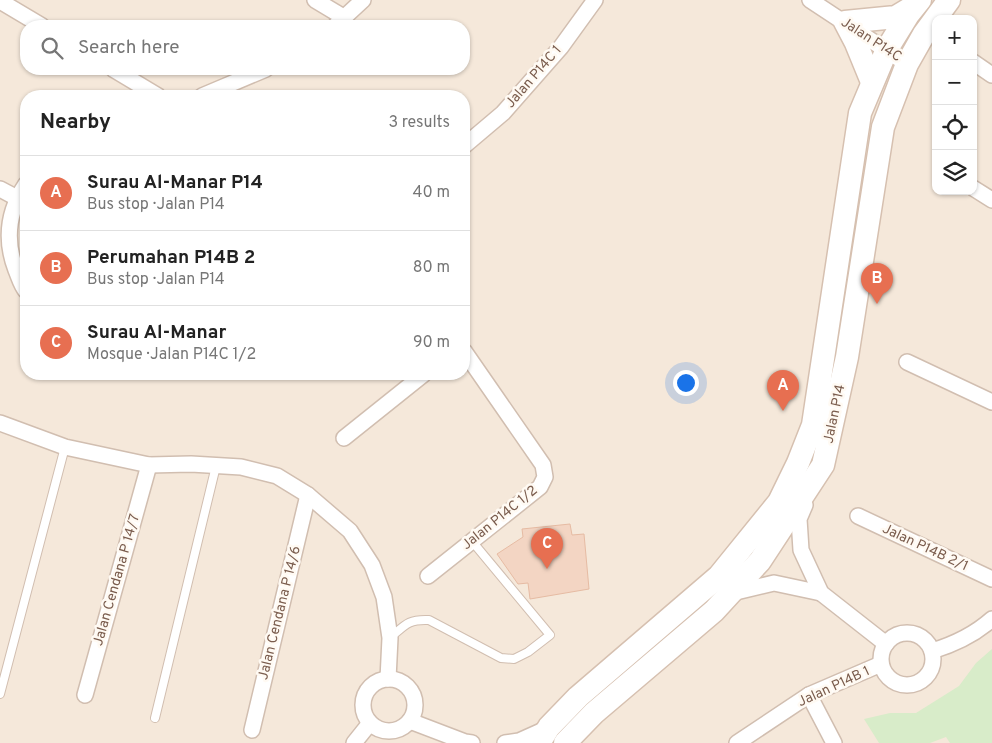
<!DOCTYPE html>
<html lang="en">
<head>
<meta charset="utf-8">
<style>
	:root { --surface:#fff; --page:#f2f2f2; --text:#222; --muted:#767676; --line:#e0e0e0; --accent:#e76f51 }
	body { margin:0; font-family:Overpass,sans-serif; background:var(--page); color:var(--text) }
	.controls { position:absolute; right:15px; top:15px; display:grid; overflow:hidden; border-radius:10px; box-shadow:0 1px 4px #0004 }
	.controls button { width:45px; height:45px; display:grid; place-items:center; padding:0; border:0; border-bottom:1px solid var(--line); background:var(--surface); color:var(--text); font:25px sans-serif }
	.you { position:absolute; left:685px; top:382px; width:18px; height:18px; margin:-12px; border:4px solid #fff; border-radius:50%; background:#1a73e8; box-shadow:0 0 0 8px #1a73e833 }
	.badge { display:grid; place-items:center; width:32px; height:32px; border-radius:50%; background:var(--accent); color:#fff; font-size:16px; font-weight:700 }
	.pin { position:absolute; translate:-50% -41px; filter:drop-shadow(0 1px 2px #0008) }
	.pin::after { content:''; position:absolute; top:26px; width:18px; height:15px; background:inherit; clip-path:polygon(0 0,100% 0,50% 100%) }
	.list { margin:0; padding:0; list-style:none }
	h2 { display:flex; justify-content:space-between; align-items:center; height:65px; margin:0; padding:0 20px; font-size:21px }
	h2 small { font-size:16px; font-weight:400; color:var(--muted) }
	.list li { display:grid; grid-template-columns:32px 1fr auto; gap:15px; align-items:center; box-sizing:border-box; height:75px; padding:0 20px; border-top:1px solid var(--line) }
	.list b { display:block; font-size:19px; white-space:nowrap }
	.list p { margin:0; font-size:16px; white-space:nowrap; color:var(--muted) }
	.list em { font-size:16px; font-style:normal; color:var(--muted) }
	.icon { flex:none; width:28px; height:28px; fill:none; stroke:currentColor; stroke-width:2; stroke-linecap:round; stroke-linejoin:round }
	.map { position:relative; flex:none; width:992px; height:743px; overflow:hidden }
	.search { position:absolute; background:var(--surface); box-shadow:0 1px 4px #0004; left:20px; top:20px; width:450px; height:55px; display:flex; align-items:center; gap:12px; box-sizing:border-box; padding:0 18px; border-radius:20px; color:var(--muted); font-size:19px }
	.panel { position:absolute; background:var(--surface); box-shadow:0 1px 4px #0004; left:20px; top:90px; width:450px; height:290px; border-radius:20px }
	.map>svg:first-child { display:block }
	.residential { fill:#f5e8da; fill-rule:evenodd }
	.green { fill:#d8ecc9 }
	.building { fill:#f3d5c3; stroke:#e6bba3 }
	.lines { fill:none; stroke-linecap:round; stroke-linejoin:round }
	.lane-casing { stroke:#d1beb0; stroke-width:10 }
	.street-casing { stroke:#d1beb0; stroke-width:18 }
	.secondary-casing { stroke:#d6c0b0; stroke-width:25 }
	.lane { stroke:#fff; stroke-width:8 }
	.street { stroke:#fff; stroke-width:15 }
	.secondary { stroke:#fff; stroke-width:22 }
	.labels { text-anchor:middle; dominant-baseline:central; stroke-width:5; stroke-linejoin:round; paint-order:stroke }
	.street-label { font-size:14px; fill:#7a5c4d; stroke:#fffaf3 }
</style>
</head>
<body>
<div class="map">
<svg width="992" height="743" viewBox="0 0 992 743">
	<rect width="100%" height="100%" fill="#fdf6ec"/>
	<!-- residential -->
	<path class="residential" d="M0,0H992V743H0ZM936,19H973V191H936ZM26,26H464V69H26ZM26,96H464V374H26Z"/>
	<!-- green -->
	<polygon class="green" points="992,649 992,743 950,743 946,737 930,743 879,743 864,719 890,713 916,713 959,686 976,663"/>
	<!-- building -->
	<polygon class="building" points="570,524 572,535 584,534 589,589 530,599 528,583 518,584 497,554 523,537 522,529"/>
	<g class="lines">
		<!-- lane casing -->
		<g class="lane-casing">
			<g id="lane">
				<path d="M390,638C405,625 408,619 429,620L501,658L514,659L528,652L550,635L471,540"/>
				<polyline points="0,694 65,447"/>
				<polyline points="155,718 216,466"/>
			</g>
		</g>
		<!-- street casing -->
		<g class="street-casing">
			<g id="street">
				<polyline points="315,0 345,18"/>
				<polyline points="810,0 907,64"/>
				<polyline points="0,1 42,26"/>
				<polyline points="335,26 363,0"/>
				<polyline points="973,62 992,75"/>
				<polyline points="113,69 158,96"/>
				<polyline points="202,96 266,69"/>
				<polyline points="464,146 503,113 561,47 595,0"/>
				<path d="M26,184C8,211 4,239 16,270C19,277 21,285 26,291"/>
				<polyline points="973,188 992,200"/>
				<polyline points="0,189 17,198"/>
				<polyline points="907,362 992,402"/>
				<polyline points="0,423 65,447 149,465 191,464 241,467 277,476 308,495 350,531 372,565 384,597 390,638 388,679"/>
				<polyline points="344,438 424,374"/>
				<polyline points="805,505 799,519 801,550 821,593 886,644"/>
				<polyline points="858,516 992,579"/>
				<polyline points="428,576 540,487 545,477 543,465 464,351"/>
				<polyline points="731,596 736,592 774,583 821,593"/>
				<circle cx="907" cy="659" r="26"/>
				<path d="M932,651C955,644 974,635 992,619"/>
				<circle cx="389" cy="705" r="26"/>
				<polyline points="85,695 149,465"/>
				<polyline points="809,695 834,743"/>
				<polyline points="410,721 465,742 472,743"/>
				<polyline points="252,730 308,495"/>
				<polyline points="354,743 370,723"/>
				<polyline points="505,743 519,741 548,728"/>
				<polyline points="737,743 809,695 881,664"/>
			</g>
		</g>
		<!-- secondary casing -->
		<g class="secondary-casing">
			<g id="secondary">
				<polyline points="872,82 856,43 845,22 896,17 914,6"/>
				<polyline points="539,743 549,727 578,697 719,576 779,502 798,463 813,425 860,113 887,49 908,15 920,0"/>
				<polyline points="565,743 594,713 714,611 760,561 823,465 847,357 883,127 907,64 924,34 949,0"/>
			</g>
		</g>
		<!-- lane -->
		<use href="#lane" class="lane"/>
		<!-- street -->
		<use href="#street" class="street"/>
		<!-- secondary -->
		<use href="#secondary" class="secondary"/>
	</g>
	<g class="labels">
		<!-- street labels -->
		<g class="street-label">
			<text transform="translate(871 40) rotate(33)">Jalan P14C</text>
			<text transform="translate(534 77) rotate(-49)">Jalan P14C 1</text>
			<text transform="translate(835 414) rotate(-78)">Jalan P14</text>
			<text transform="translate(500 518) rotate(-39)">Jalan P14C 1/2</text>
			<text transform="translate(925 548) rotate(25)">Jalan P14B 2/1</text>
			<text transform="translate(117 580) rotate(-74)">Jalan Cendana P 14/7</text>
			<text transform="translate(280 613) rotate(-76)">Jalan Cendana P 14/6</text>
			<text transform="translate(834 687) rotate(-25)">Jalan P14B 1</text>
		</g>
	</g>
</svg>
<div class="controls">
<button>+</button>
<button>−</button>
<button><svg class="icon" aria-label="locate" viewBox="0 0 24 24"><circle cx="12" cy="12" r="6"/><path d="M12 2v4M12 18v4M2 12h4M18 12h4"/></svg></button>
<button><svg class="icon" aria-label="layers" viewBox="0 0 24 24"><path d="M12 4l9 5-9 5-9-5zM3 14l9 5 9-5"/></svg></button>
</div>
<div class="you"></div>
<div class="pin badge" style="left:783px;top:411px">A</div>
<div class="pin badge" style="left:877px;top:304px">B</div>
<div class="pin badge" style="left:547px;top:569px">C</div>
<div class="search"><svg class="icon" aria-label="search" viewBox="0 0 24 24"><circle cx="10" cy="10" r="6"/><path d="M15 15l6 6"/></svg>Search here</div>
<section class="panel">
<h2>Nearby<small>3 results</small></h2>
<ul class="list">
<li><span class="badge">A</span><div><b>Surau Al-Manar P14</b><p>Bus stop · Jalan P14</p></div><em>40 m</em></li>
<li><span class="badge">B</span><div><b>Perumahan P14B 2</b><p>Bus stop · Jalan P14</p></div><em>80 m</em></li>
<li><span class="badge">C</span><div><b>Surau Al-Manar</b><p>Mosque · Jalan P14C 1/2</p></div><em>90 m</em></li>
</ul>
</section>
</div>
</body>
</html>
